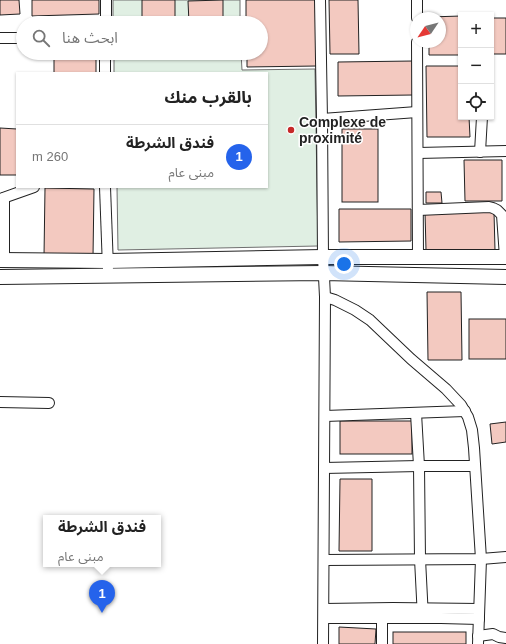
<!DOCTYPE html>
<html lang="ar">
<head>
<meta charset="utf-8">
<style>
	:root { --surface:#fff; --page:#f6f6f6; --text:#222; --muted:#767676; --line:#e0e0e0; --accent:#2563eb }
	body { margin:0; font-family:Arial,"Noto Sans Arabic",sans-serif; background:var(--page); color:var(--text); direction:rtl }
	.controls { position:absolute; right:12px; top:12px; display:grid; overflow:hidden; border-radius:0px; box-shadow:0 1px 3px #0004 }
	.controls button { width:36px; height:36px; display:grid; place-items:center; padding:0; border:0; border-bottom:1px solid var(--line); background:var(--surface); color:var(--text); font:20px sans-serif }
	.compass { position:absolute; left:410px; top:12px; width:36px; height:36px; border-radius:50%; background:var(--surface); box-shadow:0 1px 3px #0004; rotate:235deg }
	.you { position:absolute; left:344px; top:264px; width:14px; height:14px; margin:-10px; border:3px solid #fff; border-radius:50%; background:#1a73e8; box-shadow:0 0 0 6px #1a73e833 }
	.badge { display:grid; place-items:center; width:26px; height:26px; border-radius:50%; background:var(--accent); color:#fff; font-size:13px; font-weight:700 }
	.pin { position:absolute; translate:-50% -33px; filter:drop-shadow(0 1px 2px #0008) }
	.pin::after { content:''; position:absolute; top:21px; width:14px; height:12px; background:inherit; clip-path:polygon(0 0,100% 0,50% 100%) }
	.popup { position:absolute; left:43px; top:515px; width:118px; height:52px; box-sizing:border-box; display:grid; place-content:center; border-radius:0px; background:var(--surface); filter:drop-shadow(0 1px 3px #0005); font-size:13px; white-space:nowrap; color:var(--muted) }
	.popup b { font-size:15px; color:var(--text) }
	.popup::after { content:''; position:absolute; left:50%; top:100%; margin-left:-8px; border:8px solid transparent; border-top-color:var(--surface) }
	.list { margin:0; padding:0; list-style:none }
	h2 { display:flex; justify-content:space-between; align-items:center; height:52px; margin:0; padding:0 16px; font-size:17px }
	h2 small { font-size:13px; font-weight:400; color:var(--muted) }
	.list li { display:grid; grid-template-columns:26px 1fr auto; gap:12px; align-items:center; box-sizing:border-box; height:64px; padding:0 16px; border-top:1px solid var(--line) }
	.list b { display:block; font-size:15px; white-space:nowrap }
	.list p { margin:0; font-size:13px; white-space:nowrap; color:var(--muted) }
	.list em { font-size:13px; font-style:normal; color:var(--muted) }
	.icon { flex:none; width:22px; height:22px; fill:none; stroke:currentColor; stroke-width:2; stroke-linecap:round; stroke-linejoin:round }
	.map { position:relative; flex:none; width:506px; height:644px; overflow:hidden; direction:ltr }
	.search { position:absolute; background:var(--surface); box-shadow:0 1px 3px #0004; left:16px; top:16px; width:252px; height:44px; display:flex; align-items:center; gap:10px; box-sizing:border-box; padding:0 14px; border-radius:22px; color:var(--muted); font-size:15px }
	.panel { position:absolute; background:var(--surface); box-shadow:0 1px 3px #0004; left:16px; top:72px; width:252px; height:116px; border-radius:0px; direction:rtl }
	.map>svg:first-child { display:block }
	.green { fill:#e0efe3; stroke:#6f6f6f }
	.building { fill:#f3c9c0; stroke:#222 }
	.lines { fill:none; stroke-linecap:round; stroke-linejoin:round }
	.street-casing { stroke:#222; stroke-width:12 }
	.secondary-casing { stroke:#222; stroke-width:16 }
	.street { stroke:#fff; stroke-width:10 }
	.secondary { stroke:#fff; stroke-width:14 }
	.poi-dot { fill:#c62828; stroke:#fff; stroke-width:1.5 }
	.labels { text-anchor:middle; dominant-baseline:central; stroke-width:3; stroke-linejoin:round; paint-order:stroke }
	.poi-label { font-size:14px; font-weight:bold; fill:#222; stroke:#fff; text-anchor:start }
</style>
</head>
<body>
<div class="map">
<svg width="506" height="644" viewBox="0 0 506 644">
	<rect width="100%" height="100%" fill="#fff"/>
	<!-- green -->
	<g class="green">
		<rect x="113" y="0" width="127" height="23"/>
		<polygon points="114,53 241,53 242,70 315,69 318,246 118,250 117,187 267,187 267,73 114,73"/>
	</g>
	<!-- building -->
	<g class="building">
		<polygon points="0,0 19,0 20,14 0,15"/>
		<polygon points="32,0 99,0 99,14 32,16"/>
		<polygon points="142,0 175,0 175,17 142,18"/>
		<polygon points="223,0 223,23 189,23 188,1"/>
		<polygon points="246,0 316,0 317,66 247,67 247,53 261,53 261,23 246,23"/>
		<polygon points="329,0 358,0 359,54 330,54"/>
		<polygon points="461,16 461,55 429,55 429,42 440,42 440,18 429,18 429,17"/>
		<rect x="493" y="18" width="13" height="36"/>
		<rect x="160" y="19" width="11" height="4"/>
		<rect x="54" y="53" width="42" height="20"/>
		<polygon points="413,61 413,95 338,96 338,62"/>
		<polygon points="426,66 461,66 461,117 469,117 470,137 427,137"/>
		<polygon points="0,128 17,129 17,175 0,175"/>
		<rect x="342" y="129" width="36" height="73"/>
		<polygon points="464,160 502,160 502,201 465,201"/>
		<polygon points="45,188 94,189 93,257 44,256"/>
		<polygon points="426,192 441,192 442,203 426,203"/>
		<polygon points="339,209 411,209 411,241 339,242"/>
		<polygon points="425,212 494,212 495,250 426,250"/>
		<polygon points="427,292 461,292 462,360 428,360"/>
		<rect x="469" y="319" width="37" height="40"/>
		<rect x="340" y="421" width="72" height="33"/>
		<polygon points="506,422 506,442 492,444 490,424"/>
		<polygon points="340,479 372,479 372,551 339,551"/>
		<polygon points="339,627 376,629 375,644 339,644"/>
		<rect x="393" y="632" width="73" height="12"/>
	</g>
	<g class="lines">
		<!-- street casing -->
		<g class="street-casing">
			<g id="street">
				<polyline points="320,0 322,119 323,257 325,297 323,644"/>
				<polyline points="417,0 417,18"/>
				<polyline points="106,23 106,0"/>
				<polyline points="0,38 23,38"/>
				<polyline points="417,42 418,257"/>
				<polyline points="105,73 105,53"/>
				<polyline points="322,119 417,112"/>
				<polyline points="480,152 482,117"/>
				<polyline points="418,153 506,151"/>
				<polyline points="105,187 108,268"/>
				<polyline points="0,199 34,187"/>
				<polyline points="418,210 489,207 493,208 497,210 502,215 505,257"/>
				<polyline points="4,260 4,198"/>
				<polyline points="325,297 335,300 355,310 370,320 411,359 446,389 461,405 468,417 472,430 474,448 481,559 478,644"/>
				<polyline points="0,402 49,403"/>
				<polyline points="416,413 419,466 420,559 423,618"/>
				<polyline points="325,416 465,411"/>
				<polyline points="324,468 419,466 475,466"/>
				<polyline points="324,560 481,559 506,557"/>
				<polyline points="324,609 393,608 479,609"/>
				<polyline points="324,618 441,618 479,619"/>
				<polyline points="478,636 493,634 499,637 506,638"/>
				<polyline points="382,644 382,618"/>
			</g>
		</g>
		<!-- secondary casing -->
		<g class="secondary-casing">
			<g id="secondary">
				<polyline points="0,260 108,261 323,257 506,257"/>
				<polyline points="0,277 323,273 506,277"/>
			</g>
		</g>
		<!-- street -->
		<use href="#street" class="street"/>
		<!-- secondary -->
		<use href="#secondary" class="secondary"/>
	</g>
	<!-- markers -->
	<circle class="poi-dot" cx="291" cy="130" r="4"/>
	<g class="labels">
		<!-- poi labels -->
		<g class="poi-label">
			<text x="299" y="122">Complexe de<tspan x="299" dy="16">proximité</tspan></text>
		</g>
	</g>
</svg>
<div class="controls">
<button>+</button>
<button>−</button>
<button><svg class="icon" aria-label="locate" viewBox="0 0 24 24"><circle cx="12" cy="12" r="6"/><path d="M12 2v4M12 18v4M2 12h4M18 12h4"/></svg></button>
</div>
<svg class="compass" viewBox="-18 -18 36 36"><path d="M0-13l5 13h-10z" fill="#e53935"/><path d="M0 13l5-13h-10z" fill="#767676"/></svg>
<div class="you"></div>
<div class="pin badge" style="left:102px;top:613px">1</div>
<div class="popup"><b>فندق الشرطة</b>مبنى عام</div>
<div class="search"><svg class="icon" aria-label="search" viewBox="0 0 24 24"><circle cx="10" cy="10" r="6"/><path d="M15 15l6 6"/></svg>ابحث هنا</div>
<section class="panel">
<h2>بالقرب منك<small></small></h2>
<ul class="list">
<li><span class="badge">1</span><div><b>فندق الشرطة</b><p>مبنى عام</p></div><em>260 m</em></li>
</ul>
</section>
</div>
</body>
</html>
